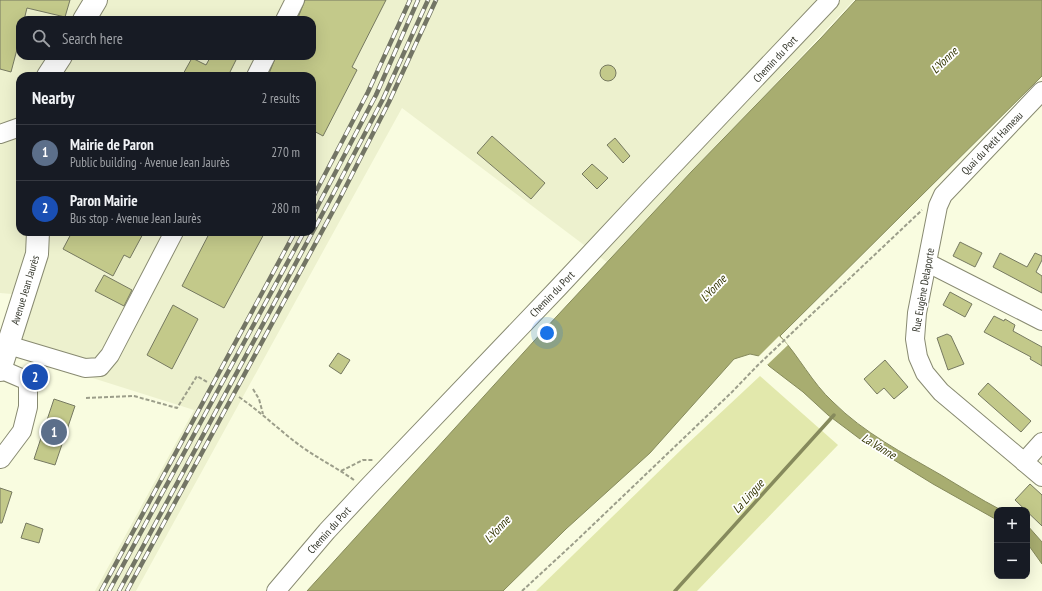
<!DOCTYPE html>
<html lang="en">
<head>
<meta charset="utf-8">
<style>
	:root { --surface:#171b24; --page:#242831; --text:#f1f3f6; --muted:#9ea1a6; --line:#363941; --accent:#8c9099 }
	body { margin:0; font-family:"PT Sans Narrow",sans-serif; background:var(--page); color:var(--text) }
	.controls { position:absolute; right:12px; bottom:12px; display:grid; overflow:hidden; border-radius:8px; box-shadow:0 4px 16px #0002 }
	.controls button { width:36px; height:36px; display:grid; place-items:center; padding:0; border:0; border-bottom:1px solid var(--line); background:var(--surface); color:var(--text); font:20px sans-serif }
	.you { position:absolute; left:547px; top:333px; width:14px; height:14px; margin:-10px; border:3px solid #fff; border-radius:50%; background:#1a73e8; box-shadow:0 0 0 6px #1a73e833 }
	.badge { display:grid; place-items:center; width:26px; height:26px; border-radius:50%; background:var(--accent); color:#fff; font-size:13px; font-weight:700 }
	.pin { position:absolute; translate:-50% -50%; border:2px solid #fff; box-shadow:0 1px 4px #0006 }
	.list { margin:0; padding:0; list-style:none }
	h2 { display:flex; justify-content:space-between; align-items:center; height:52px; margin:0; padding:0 16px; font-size:17px }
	h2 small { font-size:13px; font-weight:400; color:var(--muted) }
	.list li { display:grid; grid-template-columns:26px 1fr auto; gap:12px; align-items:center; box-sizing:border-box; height:56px; padding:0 16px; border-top:1px solid var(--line) }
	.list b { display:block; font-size:15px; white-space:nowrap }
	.list p { margin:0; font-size:13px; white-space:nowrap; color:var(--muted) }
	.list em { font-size:13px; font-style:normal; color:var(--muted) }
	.icon { flex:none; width:22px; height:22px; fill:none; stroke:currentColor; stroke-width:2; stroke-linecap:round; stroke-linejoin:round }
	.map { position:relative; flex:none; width:1042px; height:591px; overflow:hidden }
	.search { position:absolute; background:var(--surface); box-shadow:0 4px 16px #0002; left:16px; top:16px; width:300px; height:44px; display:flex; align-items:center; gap:10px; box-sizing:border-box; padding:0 14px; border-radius:12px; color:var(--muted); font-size:15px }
	.panel { position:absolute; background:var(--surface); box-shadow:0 4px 16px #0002; left:16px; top:72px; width:300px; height:164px; border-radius:12px }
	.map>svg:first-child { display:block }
	.built { fill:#edf1ce; fill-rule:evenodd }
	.green { fill:#e2e8ac }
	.water { fill:#a8ad70; stroke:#868a5c }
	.pier { fill:#f9fce0 }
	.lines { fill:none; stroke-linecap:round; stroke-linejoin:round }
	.stream { stroke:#868a5c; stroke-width:3.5 }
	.building { fill:#c3c98a; stroke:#767960 }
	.minor-casing { stroke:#888a71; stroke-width:20 }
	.major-casing { stroke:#888a71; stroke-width:24 }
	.path { stroke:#9c9e8a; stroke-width:2; stroke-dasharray:4 2; stroke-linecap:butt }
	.minor { stroke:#fff; stroke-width:18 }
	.major { stroke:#fff; stroke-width:22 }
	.rail-casing { stroke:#737565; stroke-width:4.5 }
	.rail { stroke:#fff; stroke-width:3; stroke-dasharray:9; stroke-linecap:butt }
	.labels { text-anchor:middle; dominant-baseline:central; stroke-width:3.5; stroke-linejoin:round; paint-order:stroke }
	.street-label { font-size:11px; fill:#36382d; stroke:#fff }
	.water-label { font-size:12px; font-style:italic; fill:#343604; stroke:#fff }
</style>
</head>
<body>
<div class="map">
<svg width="1042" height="591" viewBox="0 0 1042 591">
	<rect width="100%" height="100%" fill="#f9fce0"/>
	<!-- built -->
	<path class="built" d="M0,0H854L608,263L402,108L136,591H95L194,410L7,351L24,295L0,293ZM20,20H312V56H20ZM20,76H312V232H20Z"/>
	<!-- green -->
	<polygon class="green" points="760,376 838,445 697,591 536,591 684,447"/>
	<!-- water -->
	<g class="water">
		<path d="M856,0H1042V76L780,336C799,356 812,383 833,402C864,433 903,453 941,475C961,487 980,499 1001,510H997V520L933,484L860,439L828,415L803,392L769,366L759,356L750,354L734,359L650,453L566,529L503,591H307L544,330L692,171L821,38Z"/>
		<polygon points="1027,525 1042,542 1042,564 1027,543"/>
	</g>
	<!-- pier -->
	<polygon class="pier" points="779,336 788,345 766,366 757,358"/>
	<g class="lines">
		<!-- stream -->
		<polyline class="stream" points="675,591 834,415"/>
	</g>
	<!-- building -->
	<g class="building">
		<polygon points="0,0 70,0 65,17 27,8 24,20 20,20 20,38 11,72 0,69"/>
		<polygon points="305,0 386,0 352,67 357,70 323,136 312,130 312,76 268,76 276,56 312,56 312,20 297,20"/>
		<polygon points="211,56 238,56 228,76 182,76 192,58 206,65"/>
		<circle cx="608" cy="73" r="8"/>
		<polygon points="492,136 545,183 531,199 477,153"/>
		<polygon points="615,138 630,156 623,163 607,145"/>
		<polygon points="592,164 608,178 597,189 582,174"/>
		<polygon points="72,232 144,232 130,258 124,255 113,276 63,249"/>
		<polygon points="210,232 265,232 224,308 182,286"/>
		<polygon points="960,242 982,253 975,267 953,256"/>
		<polygon points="1000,253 1027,267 1035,253 1042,256 1042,260 1036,272 1042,276 1042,293 993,267"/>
		<polygon points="104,275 132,290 124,306 95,291"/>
		<polygon points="950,292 972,304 965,317 943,305"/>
		<polygon points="173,305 198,319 172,369 147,355"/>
		<polygon points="994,316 1004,321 1005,319 1015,325 1013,331 1042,347 1042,366 1030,359 1031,357 984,332"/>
		<polygon points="947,334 951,336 964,364 948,370 937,338"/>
		<polygon points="338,353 350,360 341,374 329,366"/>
		<polygon points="885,360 908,387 894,399 884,388 877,394 864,379"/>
		<polygon points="988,383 1031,421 1021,432 978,394"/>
		<polygon points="54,399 75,406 55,465 34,459"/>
		<polygon points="1030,484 1042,495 1042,526 1015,500"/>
		<polygon points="0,488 12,492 2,523 0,523"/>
		<polygon points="26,523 43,529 39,543 21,538"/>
	</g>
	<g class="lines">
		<!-- minor casing -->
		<g class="minor-casing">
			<g id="minor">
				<polyline points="285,20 295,0"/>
				<polyline points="256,76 266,56"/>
				<polyline points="1042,91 943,195 938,206 917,313 915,339 918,357 925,373 941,392 1042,477"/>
				<polyline points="0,134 20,127"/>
				<polyline points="928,263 1042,321"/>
				<polyline points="8,345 85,368 100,367 110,355 174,232"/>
				<polyline points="0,458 1,459 22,431 28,407 28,381 0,369"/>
				<polyline points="1024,462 1042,442"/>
				<polyline points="276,591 327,531 367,488 558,288 645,195 830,0"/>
			</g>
		</g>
		<!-- major casing -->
		<g class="major-casing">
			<g id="major">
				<polyline points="84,20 96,0"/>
				<polyline points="48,76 61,56"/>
				<polyline points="0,370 37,254 38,232"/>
			</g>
		</g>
		<!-- path -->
		<g class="path">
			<polyline points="253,389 259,399 263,414"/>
			<path d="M239,397C261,412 280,431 302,447C319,459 337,468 354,480"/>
			<polyline points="86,398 134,396 177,408 197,376 207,382"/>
			<polyline points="341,471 363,460 374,460"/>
			<polyline points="522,591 574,543 732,392 758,365 922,210"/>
		</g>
		<!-- minor -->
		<use href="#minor" class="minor"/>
		<!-- major -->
		<use href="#major" class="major"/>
		<!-- rail casing -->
		<g class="rail-casing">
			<g id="rail">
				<polyline points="312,199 368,92 410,0"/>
				<polyline points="312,217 376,95 418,0"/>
				<polyline points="101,591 295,232"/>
				<polyline points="109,591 304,232"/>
				<polyline points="119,591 332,196 383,99 428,0"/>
				<polyline points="127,591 339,200 389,102 436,0"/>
			</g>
		</g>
		<!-- rail -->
		<use href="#rail" class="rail"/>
	</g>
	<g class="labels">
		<!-- street labels -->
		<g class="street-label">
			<text transform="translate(775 59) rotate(-47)">Chemin du Port</text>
			<text transform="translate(992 143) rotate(-46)">Quai du Petit Hameau</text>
			<text transform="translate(25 290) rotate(-73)">Avenue Jean Jaurès</text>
			<text transform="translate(923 290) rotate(-80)">Rue Eugène Delaporte</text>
			<text transform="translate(552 294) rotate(-46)">Chemin du Port</text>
			<text transform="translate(329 530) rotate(-48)">Chemin du Port</text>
		</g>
		<!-- water labels -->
		<g class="water-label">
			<text transform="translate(944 60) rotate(-44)">L'Yonne</text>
			<text transform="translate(713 288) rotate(-47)">L'Yonne</text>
			<text transform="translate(879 446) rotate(31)">La Vanne</text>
			<text transform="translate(748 496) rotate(-48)">La Lingue</text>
			<text transform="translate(497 529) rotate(-47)">L'Yonne</text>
		</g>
	</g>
</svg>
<div class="controls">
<button>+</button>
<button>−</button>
</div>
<div class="you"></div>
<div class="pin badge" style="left:54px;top:432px;background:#5c6f8a">1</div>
<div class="pin badge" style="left:35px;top:377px;background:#1a4fb4">2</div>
<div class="search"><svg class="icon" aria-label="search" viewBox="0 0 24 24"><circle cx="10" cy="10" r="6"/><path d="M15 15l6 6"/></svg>Search here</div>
<section class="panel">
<h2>Nearby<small>2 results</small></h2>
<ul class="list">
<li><span class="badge" style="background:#5c6f8a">1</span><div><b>Mairie de Paron</b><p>Public building · Avenue Jean Jaurès</p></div><em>270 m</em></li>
<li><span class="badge" style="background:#1a4fb4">2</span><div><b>Paron Mairie</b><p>Bus stop · Avenue Jean Jaurès</p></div><em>280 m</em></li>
</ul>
</section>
</div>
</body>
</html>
